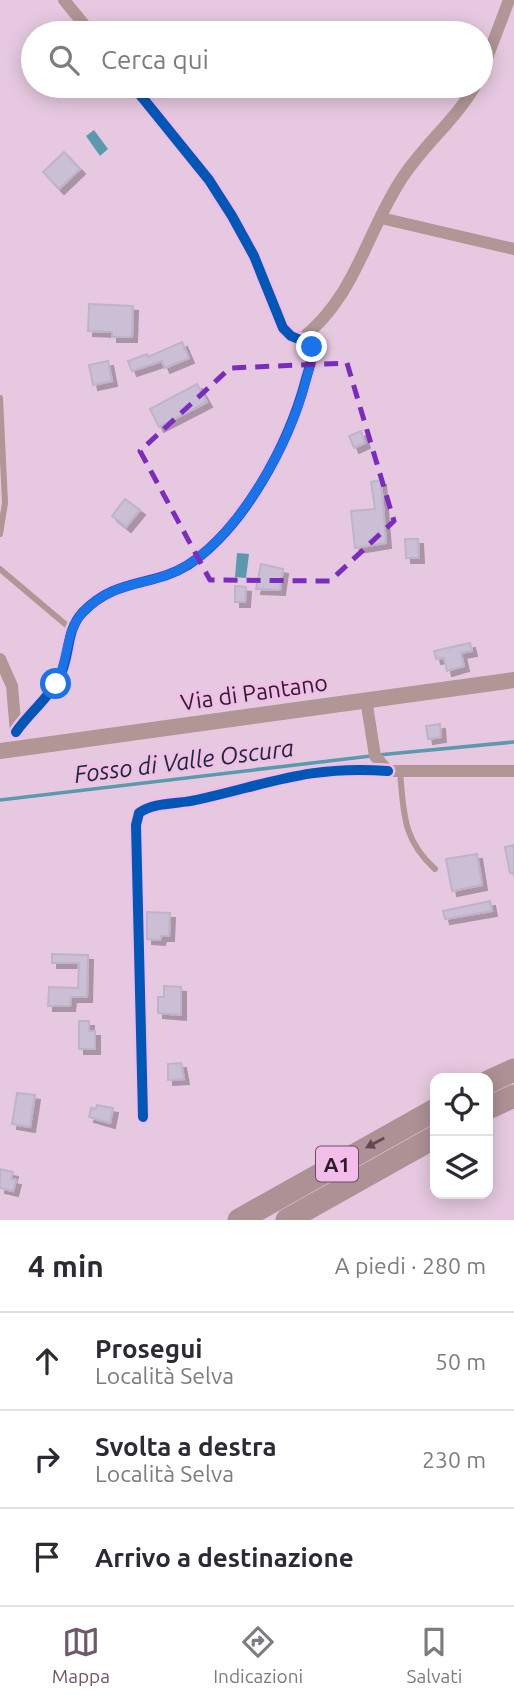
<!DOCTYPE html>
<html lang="it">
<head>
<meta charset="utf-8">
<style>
	:root { --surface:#fff; --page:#f7f7f7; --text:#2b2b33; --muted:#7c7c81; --line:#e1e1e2; --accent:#6e586a }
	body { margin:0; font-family:Ubuntu,sans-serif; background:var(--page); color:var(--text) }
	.controls { position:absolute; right:21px; bottom:21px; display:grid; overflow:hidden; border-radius:14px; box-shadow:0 4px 18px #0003 }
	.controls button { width:63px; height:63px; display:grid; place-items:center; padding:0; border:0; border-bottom:2px solid var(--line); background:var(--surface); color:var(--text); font:35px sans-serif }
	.stop { position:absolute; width:21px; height:21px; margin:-16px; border:5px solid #1a73e8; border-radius:50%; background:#fff }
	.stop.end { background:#1a73e8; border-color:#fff; box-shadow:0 2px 7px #0008 }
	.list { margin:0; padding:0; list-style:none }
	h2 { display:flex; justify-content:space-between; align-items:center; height:91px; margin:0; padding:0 28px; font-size:30px }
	h2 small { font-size:23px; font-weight:400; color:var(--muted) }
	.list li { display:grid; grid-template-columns:46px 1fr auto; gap:21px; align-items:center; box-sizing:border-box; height:98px; padding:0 28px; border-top:2px solid var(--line) }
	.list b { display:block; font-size:26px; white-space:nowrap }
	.list p { margin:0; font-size:23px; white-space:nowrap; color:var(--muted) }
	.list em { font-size:23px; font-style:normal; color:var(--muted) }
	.icon { flex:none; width:38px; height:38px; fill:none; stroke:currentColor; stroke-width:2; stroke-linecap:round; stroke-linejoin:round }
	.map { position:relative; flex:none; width:514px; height:1220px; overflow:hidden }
	.search { position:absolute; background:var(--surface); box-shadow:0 4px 18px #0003; left:21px; right:21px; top:21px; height:77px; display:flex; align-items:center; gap:18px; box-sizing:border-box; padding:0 24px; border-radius:38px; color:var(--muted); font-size:26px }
	.sheet { height:385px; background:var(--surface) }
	nav { display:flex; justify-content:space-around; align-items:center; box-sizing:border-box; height:98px; border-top:2px solid var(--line); background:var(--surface); font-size:19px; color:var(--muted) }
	nav a { display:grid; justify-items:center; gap:4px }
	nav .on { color:var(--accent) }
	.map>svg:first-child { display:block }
	.water { fill:#5a99ae }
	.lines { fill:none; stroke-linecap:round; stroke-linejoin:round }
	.stream { stroke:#5a99ae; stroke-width:3.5 }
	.building { fill:#cabfd5; stroke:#beb4c9; stroke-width:2; filter:url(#shadow) }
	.service { stroke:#b09694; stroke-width:6 }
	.minor { stroke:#b09694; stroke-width:12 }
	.tertiary { stroke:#b09694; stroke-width:16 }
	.motorway { stroke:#ad9195; stroke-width:23 }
	.cycleway-casing { stroke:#f2bde8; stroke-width:15 }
	.cycleway { stroke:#0057b8; stroke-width:10 }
	.oneway { fill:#614a55 }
	.route { stroke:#1a73e8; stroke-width:9 }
	.marked { fill:none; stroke:#7b2cbf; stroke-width:5; stroke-dasharray:14 9; stroke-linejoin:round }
	.labels { text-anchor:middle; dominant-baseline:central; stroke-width:5; stroke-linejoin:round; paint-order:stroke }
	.shield { fill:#f2bde8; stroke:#694c64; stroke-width:2 }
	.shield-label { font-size:21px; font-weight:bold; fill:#2e1b2b }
	.street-label { font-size:23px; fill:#2e1b2b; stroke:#f2bde8 }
	.water-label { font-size:24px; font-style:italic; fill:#102e34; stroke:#f2bde8 }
</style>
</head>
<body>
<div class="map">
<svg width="514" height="1220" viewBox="0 0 514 1220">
	<defs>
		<filter id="shadow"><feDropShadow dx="5" dy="5" stdDeviation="0" flood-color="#0004"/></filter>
	</defs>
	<rect width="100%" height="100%" fill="#e6c9e0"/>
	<!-- water -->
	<g class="water">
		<polygon points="94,130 108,149 100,156 86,136"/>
		<polygon points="237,553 249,554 246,578 235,577"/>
	</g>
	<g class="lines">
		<!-- stream -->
		<g class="stream">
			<polyline points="378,755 514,742"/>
			<polyline points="0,800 371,756"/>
		</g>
	</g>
	<!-- building -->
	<g class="building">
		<polygon points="64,152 80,169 59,189 43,172"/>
		<polygon points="89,304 133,306 132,337 112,337 112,332 88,331"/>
		<polygon points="182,342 189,358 165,368 162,361 132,371 128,361 147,354 148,357"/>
		<polygon points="108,361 112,381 93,385 89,365"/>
		<polygon points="197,384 207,402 159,427 150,409"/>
		<polygon points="361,431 365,443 354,448 349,436"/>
		<polygon points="381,480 386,543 355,548 351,511 375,509 371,482"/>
		<polygon points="125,499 140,510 126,527 112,516"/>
		<polygon points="405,539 418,539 419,558 406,558"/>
		<polygon points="261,564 283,569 280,590 256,589"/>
		<polygon points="235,586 246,587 245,602 235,602"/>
		<polygon points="470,643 472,651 461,653 464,666 447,671 444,658 436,659 434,651"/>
		<polygon points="440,724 441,737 428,739 426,726"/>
		<polygon points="514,845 514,873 510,873 505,847"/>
		<polygon points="477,854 482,885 452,891 446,859"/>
		<polygon points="490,901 492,911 445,919 443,911"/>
		<polygon points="147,912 170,913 169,936 161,936 160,940 147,939"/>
		<polygon points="52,954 88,955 87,997 71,997 70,1006 48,1006 49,987 78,988 79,963 52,963"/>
		<polygon points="164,986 181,987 181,1015 158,1013 158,997 164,997"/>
		<polygon points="79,1021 89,1021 89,1031 95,1031 95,1049 79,1049"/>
		<polygon points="181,1063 184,1079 168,1080 168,1064"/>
		<polygon points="17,1093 35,1095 30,1127 12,1124"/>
		<polygon points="97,1105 113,1108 110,1123 89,1117 91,1108 96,1109"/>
		<polygon points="0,1169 13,1172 11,1179 16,1180 13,1191 0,1188"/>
	</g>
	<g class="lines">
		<!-- service -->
		<g class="service">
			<polyline points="0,398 5,503 0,534"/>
			<polyline points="0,569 71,629"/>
			<path d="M400,772C404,813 402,839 435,869"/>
		</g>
		<!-- minor -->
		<g class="minor">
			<polyline points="64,0 91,33"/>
			<polyline points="481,74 509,0"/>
			<polyline points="381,218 514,249"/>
			<path d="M300,340C354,299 365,237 399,183C420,148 454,122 475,86"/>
			<polyline points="0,659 12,686 16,733"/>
			<polyline points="366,699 375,756 388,771 514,771"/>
			<path d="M16,732C29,713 49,698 59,678C71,656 65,632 82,613C116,577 153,587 188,565C245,527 289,443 306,379C309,367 316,353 308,343L291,336L283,328L254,256L232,216L209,180L133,86"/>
			<path d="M143,1117L136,825L139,813C153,802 179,804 196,800C269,784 309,765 388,771"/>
		</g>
		<!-- tertiary -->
		<polyline class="tertiary" points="0,751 514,680"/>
		<!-- motorway -->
		<g class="motorway">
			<polyline points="488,1082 514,1070"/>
			<polyline points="488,1108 514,1096"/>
			<polyline points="239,1220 435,1110"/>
			<polyline points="287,1220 435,1137"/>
		</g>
		<!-- cycleway casing -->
		<g class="cycleway-casing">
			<g id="cycleway">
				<path d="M16,732C29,713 49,698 59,678C71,656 65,632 82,613C116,577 153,587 188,565C245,527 289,443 306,379C309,367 316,353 308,343L291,336L283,328L254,256L232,216L209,180L133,86"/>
				<path d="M143,1117L136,825L139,813C153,802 179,804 196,800C269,784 309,765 388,771"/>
			</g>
		</g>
		<!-- cycleway -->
		<use href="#cycleway" class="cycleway"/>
	</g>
	<!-- one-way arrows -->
	<defs><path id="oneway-solid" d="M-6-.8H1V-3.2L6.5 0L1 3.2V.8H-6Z" transform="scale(1.75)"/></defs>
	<use class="oneway" href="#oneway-solid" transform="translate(375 1143) rotate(152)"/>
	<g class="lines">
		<!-- route -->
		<path class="route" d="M56,684C69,661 64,631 84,611C117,578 150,587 184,567C239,535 289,444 305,384C308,372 313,360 312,347"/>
	</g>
	<!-- marked area -->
	<path class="marked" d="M347,363L394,521L330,581L210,580L140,451L230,368Z"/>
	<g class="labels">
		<!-- shield labels -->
		<rect class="shield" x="316" y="1146.5" width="42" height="35" rx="5"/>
		<g class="shield-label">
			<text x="337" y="1164">A1</text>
		</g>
		<!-- street labels -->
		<g class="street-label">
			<text transform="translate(254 692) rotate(-8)">Via di Pantano</text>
		</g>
		<!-- water labels -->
		<g class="water-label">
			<text transform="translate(184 761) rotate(-7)">Fosso di Valle Oscura</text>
		</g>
	</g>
</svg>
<div class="controls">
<button><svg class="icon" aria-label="locate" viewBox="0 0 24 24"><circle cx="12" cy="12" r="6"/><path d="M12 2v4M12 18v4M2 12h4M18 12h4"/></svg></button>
<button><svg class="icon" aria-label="layers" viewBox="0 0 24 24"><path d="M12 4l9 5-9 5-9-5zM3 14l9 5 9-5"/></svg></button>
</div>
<div class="stop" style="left:56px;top:684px"></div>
<div class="stop end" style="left:312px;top:347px"></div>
<div class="search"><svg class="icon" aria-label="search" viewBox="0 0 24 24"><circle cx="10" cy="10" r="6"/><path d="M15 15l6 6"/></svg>Cerca qui</div>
</div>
<section class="sheet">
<h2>4 min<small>A piedi · 280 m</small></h2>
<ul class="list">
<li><svg class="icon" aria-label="ahead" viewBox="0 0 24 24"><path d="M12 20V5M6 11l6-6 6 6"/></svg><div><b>Prosegui</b><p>Località Selva</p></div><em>50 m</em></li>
<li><svg class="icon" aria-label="right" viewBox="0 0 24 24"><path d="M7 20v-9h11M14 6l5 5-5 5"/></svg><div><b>Svolta a destra</b><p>Località Selva</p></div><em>230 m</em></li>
<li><svg class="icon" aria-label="arrive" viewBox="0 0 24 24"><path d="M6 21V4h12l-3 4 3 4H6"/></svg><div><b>Arrivo a destinazione</b></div></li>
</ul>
</section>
<nav>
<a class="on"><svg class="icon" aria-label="map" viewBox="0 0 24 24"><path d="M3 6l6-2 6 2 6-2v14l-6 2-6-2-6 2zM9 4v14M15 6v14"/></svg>Mappa</a>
<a><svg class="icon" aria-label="directions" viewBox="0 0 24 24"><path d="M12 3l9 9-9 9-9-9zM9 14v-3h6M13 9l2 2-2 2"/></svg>Indicazioni</a>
<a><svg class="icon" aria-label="saved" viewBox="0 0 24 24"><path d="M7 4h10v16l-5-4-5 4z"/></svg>Salvati</a>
</nav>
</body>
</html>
